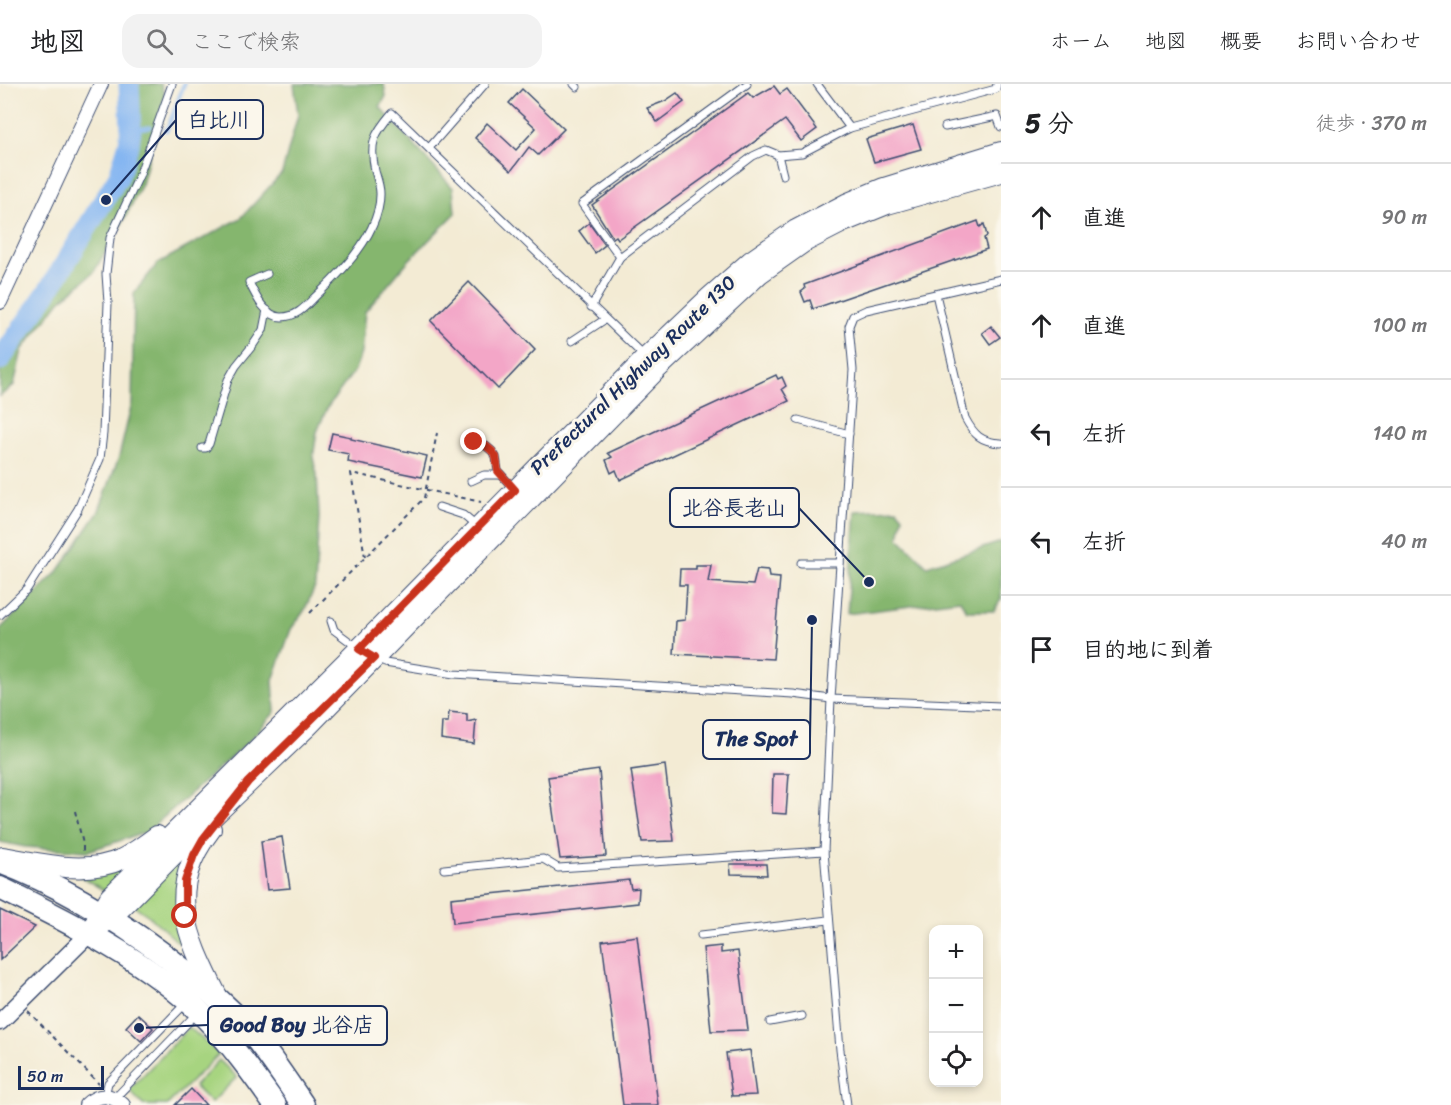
<!DOCTYPE html>
<html lang="ja">
<head>
<meta charset="utf-8">
<style>
	:root { --surface:#fff; --page:#f2f2f2; --text:#202124; --muted:#757577; --line:#e0e0e0 }
	body { margin:0; font-family:Sriracha,"Klee One",sans-serif; background:var(--page); color:var(--text) }
	.controls { position:absolute; right:18px; bottom:18px; display:grid; overflow:hidden; border-radius:12px; box-shadow:0 3px 9px #0003 }
	.controls button { width:54px; height:54px; display:grid; place-items:center; padding:0; border:0; border-bottom:2px solid var(--line); background:var(--surface); color:var(--text); font:30px sans-serif }
	.scale { position:absolute; left:18px; bottom:15px; width:86px; box-sizing:border-box; padding-left:6px; border:3px solid #1b2f5e; border-top:0; font-size:16px; line-height:21px; white-space:nowrap; color:#1b2f5e; -webkit-text-stroke:4px #fbf7ec; paint-order:stroke }
	.stop { position:absolute; width:18px; height:18px; margin:-14px; border:4px solid #c8321e; border-radius:50%; background:#fff }
	.stop.end { background:#c8321e; border-color:#fff; box-shadow:0 2px 6px #0008 }
	.list { margin:0; padding:0; list-style:none }
	h2 { display:flex; justify-content:space-between; align-items:center; height:78px; margin:0; padding:0 24px; font-size:26px }
	h2 small { font-size:20px; font-weight:400; color:var(--muted) }
	.list li { display:grid; grid-template-columns:39px 1fr auto; gap:18px; align-items:center; box-sizing:border-box; height:108px; padding:0 24px; border-top:2px solid var(--line) }
	.list b { display:block; font-size:22px; white-space:nowrap }
	.list em { font-size:20px; font-style:normal; color:var(--muted) }
	.icon { flex:none; width:33px; height:33px; fill:none; stroke:currentColor; stroke-width:2; stroke-linecap:round; stroke-linejoin:round }
	.map { position:relative; flex:none; width:1001px; height:1021px; overflow:hidden }
	header { display:flex; align-items:center; gap:36px; box-sizing:border-box; height:84px; padding:0 30px; background:var(--surface); border-bottom:2px solid var(--line) }
	header strong { font-size:28px }
	nav { display:flex; gap:33px; margin-inline-start:auto; font-size:21px }
	.search { width:420px; height:54px; background:var(--page); display:flex; align-items:center; gap:15px; box-sizing:border-box; padding:0 21px; border-radius:18px; color:var(--muted); font-size:22px }
	main { display:flex }
	aside { flex:1; background:var(--surface) }
	.map>svg:first-child { display:block }
	.green { fill:#a7d480; stroke:#61826f; stroke-width:1.5 }
	.forest { fill:#85b66e; stroke:#507266; stroke-width:1.5 }
	.lines { fill:none; stroke-linecap:round; stroke-linejoin:round }
	.stream { stroke:#85b6f1; stroke-width:4 }
	.river { stroke:#85b6f1; stroke-width:21 }
	.building { fill:#f3a6c7 }
	.service-casing { stroke:#3b4b70; stroke-width:9 }
	.minor-casing { stroke:#3b4b70; stroke-width:16 }
	.tertiary-casing { stroke:#3b4b70; stroke-width:19 }
	.secondary-casing { stroke:#3b4b70; stroke-width:22 }
	.trunk-casing { stroke:#3b4b70; stroke-width:25 }
	.path { stroke:#3b4b70; stroke-width:2; stroke-dasharray:4.5 4.5; stroke-linecap:butt }
	.service { stroke:#fff; stroke-width:7 }
	.minor { stroke:#fff; stroke-width:14 }
	.tertiary { stroke:#fff; stroke-width:16 }
	.secondary { stroke:#fff; stroke-width:20 }
	.trunk { stroke:#fff; stroke-width:22 }
	.route { stroke:#c8321e; stroke-width:8 }
	.labels { text-anchor:middle; dominant-baseline:central; stroke-width:6; stroke-linejoin:round; paint-order:stroke }
	.street-label { font-size:20px; fill:#1b2f5e; stroke:#fbf7ec }
	.leader { fill:none; stroke:#1b2f5e; stroke-width:2 }
	.callout-dot { fill:#1b2f5e; stroke:#fbf7ec; stroke-width:2 }
	.callout { fill:#fbf7ec; stroke:#1b2f5e; stroke-width:2 }
	.callout-label { font-size:21px; text-anchor:middle; font-weight:bold; fill:#1b2f5e }
</style>
</head>
<body>
<header>
<strong>地図</strong>
<div class="search"><svg class="icon" aria-label="search" viewBox="0 0 24 24"><circle cx="10" cy="10" r="6"/><path d="M15 15l6 6"/></svg>ここで検索</div>
<nav><a>ホーム</a><a>地図</a><a>概要</a><a>お問い合わせ</a></nav>
</header>
<main>
<div class="map">
<svg width="1001" height="1021" viewBox="0 0 1001 1021">
	<rect width="100%" height="100%" fill="#fbf7ec"/>
	<filter id="ink" filterUnits="userSpaceOnUse"><feTurbulence type="fractalNoise" baseFrequency=".0167" numOctaves="2"/><feDisplacementMap in="SourceGraphic" scale="12" xChannelSelector="R" yChannelSelector="G"/><feConvolveMatrix kernelMatrix="1 2 1 2 8 2 1 2 1" color-interpolation-filters="sRGB"/></filter>
	<filter id="wash" filterUnits="userSpaceOnUse"><feTurbulence type="fractalNoise" baseFrequency=".008" numOctaves="4" result="noise"/><feDisplacementMap in="SourceGraphic" scale="24" xChannelSelector="R" yChannelSelector="G"/><feGaussianBlur stdDeviation="1.35" result="paint"/><feColorMatrix in="noise" values="0 0 0 0 0 0 0 0 0 0 0 0 0 0 0 0 0 1.4 0 .05"/><feComposite in="paint" operator="in"/></filter>
	<g filter="url(#wash)">
		<rect width="100%" height="100%" fill="#f3ebd4"/>
		<!-- green -->
		<g class="green">
			<polygon points="191,762 182,858 179,859 149,832 133,821"/>
			<polygon points="139,772 105,807 75,789"/>
			<polygon points="189,943 219,970 167,1021 143,1021 129,1006"/>
			<polygon points="219,976 237,993 211,1019 194,1002"/>
		</g>
		<!-- forest -->
		<g class="forest">
			<polygon points="131,0 161,0 165,12 142,100 121,142 93,189 60,217 22,266 14,301 0,312 0,285 10,276 59,207 133,79 140,46"/>
			<polygon points="294,0 384,0 386,12 380,23 453,104 455,130 409,176 365,228 361,269 355,286 327,324 317,348 313,374 317,390 319,433 315,503 304,527 291,545 273,596 275,628 249,657 147,748 88,767 25,763 0,758 0,545 59,486 98,429 119,373 132,319 134,209 158,179 241,134 282,89 298,31"/>
			<polygon points="897,425 903,432 899,454 927,482 1001,458 1001,515 994,527 967,527 960,516 847,530 855,427"/>
		</g>
		<g class="lines">
			<!-- stream -->
			<g class="stream">
				<polyline points="131,45 151,43"/>
				<polyline points="165,46 167,46 184,0"/>
			</g>
			<!-- river -->
			<polyline class="river" points="0,276 48,207 119,92 129,59 131,45 129,0"/>
		</g>
		<g id="blocks">
			<!-- building -->
			<g class="building">
				<polygon points="774,2 780,10 787,5 817,45 801,57 785,36 618,155 616,152 613,154 592,121 748,9 753,14"/>
				<polygon points="522,5 564,45 538,71 529,63 511,87 475,54 487,39 516,66 536,44 509,19"/>
				<polygon points="677,9 684,18 657,38 647,24 665,17"/>
				<polygon points="913,41 921,65 874,78 866,55"/>
				<polygon points="978,137 980,143 984,140 987,152 984,154 987,165 813,225 810,216 805,218 801,208 805,205 804,201"/>
				<polygon points="589,139 605,161 595,169 579,147"/>
				<polygon points="469,198 535,266 498,305 431,237"/>
				<polygon points="991,242 1000,253 990,260 982,249"/>
				<polygon points="776,291 778,295 782,293 786,302 782,305 789,317 620,396 616,386 611,389 606,376 612,373 608,369"/>
				<polygon points="332,349 351,353 351,355 427,372 422,393 348,378 349,370 328,366"/>
				<polygon points="696,481 711,481 708,498 753,501 757,485 768,486 769,493 780,494 773,575 674,570 676,537 685,536 687,501 679,501 680,485 696,485"/>
				<polygon points="449,628 467,630 467,638 476,636 474,660 441,655 442,638 448,638"/>
				<polygon points="665,681 674,757 642,758 631,686"/>
				<polygon points="599,686 606,772 560,775 548,693"/>
				<polygon points="773,690 789,690 786,730 772,729"/>
				<polygon points="282,753 290,804 267,806 261,757"/>
				<polygon points="730,780 766,780 767,791 731,790"/>
				<polygon points="629,796 631,805 639,804 638,819 453,839 451,814"/>
				<polygon points="0,826 35,843 0,876"/>
				<polygon points="637,852 658,1021 623,1021 602,857"/>
				<polygon points="721,862 721,869 738,867 748,946 711,947 703,864"/>
				<polygon points="138,930 153,944 141,957 126,943"/>
				<polygon points="750,966 756,1011 732,1012 726,969"/>
				<polygon points="191,1005 206,1021 175,1021"/>
			</g>
		</g>
	</g>
	<g filter="url(#ink)">
		<use href="#blocks" fill-opacity="0" stroke="#3b4b70" stroke-width="1.5"/>
		<g class="lines">
			<!-- service casing -->
			<g class="service-casing">
				<g id="service">
					<polyline points="574,0 577,3"/>
					<polyline points="817,0 850,44"/>
					<polyline points="945,43 997,32 1001,43"/>
					<polyline points="429,64 485,0"/>
					<polyline points="778,71 802,69 850,44 996,5 997,0"/>
					<polyline points="620,173 582,120 747,0"/>
					<path d="M267,190L249,198C255,211 265,233 282,233C299,233 308,219 319,209C345,185 381,147 380,109C380,102 377,94 375,87C369,59 374,50 392,29L644,272"/>
					<path d="M936,210L965,334C974,351 981,358 1001,359"/>
					<polyline points="591,223 620,173 753,72 766,66 778,71 783,91"/>
					<polyline points="572,257 604,236"/>
					<polyline points="798,336 849,350"/>
					<polyline points="474,358 486,362 492,367 496,373 498,387 513,404"/>
					<polyline points="202,364 206,364 209,360 228,296 236,282 253,261 263,246 267,226"/>
					<polyline points="471,397 484,391 501,391"/>
					<polyline points="439,423 463,431 476,442"/>
					<polyline points="801,479 840,479"/>
					<polyline points="0,531 27,505 78,425 100,375 103,349 108,219 106,190 110,154 139,92 172,0"/>
					<polyline points="331,537 334,546 357,563"/>
					<polyline points="376,575 385,579 454,590 793,610 831,615 1001,622"/>
					<polyline points="444,785 543,775 558,784 824,767"/>
					<polyline points="701,851 829,836"/>
					<polyline points="770,938 802,932"/>
					<polyline points="105,1012 108,999 185,920"/>
					<polyline points="114,1015 197,929"/>
					<polyline points="847,1021 840,966 824,767 831,615 853,286 849,242 853,232 866,226 1001,195"/>
				</g>
			</g>
			<!-- minor casing -->
			<g class="minor-casing">
				<g id="minor">
					<polyline points="0,218 101,0"/>
					<path d="M86,1021C97,1010 111,1009 123,1021"/>
				</g>
			</g>
			<!-- tertiary casing -->
			<g class="tertiary-casing">
				<polyline id="tertiary" points="0,938 89,850"/>
			</g>
			<!-- secondary casing -->
			<g class="secondary-casing">
				<g id="secondary">
					<path d="M211,745C164,806 187,851 217,912"/>
					<path d="M3,773C40,779 85,792 122,775C134,769 145,761 157,752"/>
					<polyline points="98,843 111,834 183,761 308,642 657,285 760,189 804,158 843,138 887,120 1001,88"/>
					<polyline points="89,850 110,813 359,565 646,274 710,213 751,177 796,146 846,120 884,104 1001,68"/>
				</g>
			</g>
			<!-- trunk casing -->
			<g class="trunk-casing">
				<g id="trunk">
					<path d="M0,778C61,801 115,834 167,873C196,896 224,918 249,946C269,970 286,996 303,1021"/>
					<path d="M0,804C69,838 149,877 204,932C231,959 253,990 275,1021"/>
				</g>
			</g>
			<!-- path -->
			<g class="path">
				<polyline points="365,473 351,389 481,418"/>
				<polyline points="310,529 424,414 437,349"/>
				<polyline points="75,727 83,760 83,770"/>
				<polyline points="28,927 99,1000"/>
			</g>
			<!-- service -->
			<use href="#service" class="service"/>
			<!-- minor -->
			<use href="#minor" class="minor"/>
			<!-- tertiary -->
			<use href="#tertiary" class="tertiary"/>
			<!-- secondary -->
			<use href="#secondary" class="secondary"/>
			<!-- trunk -->
			<use href="#trunk" class="trunk"/>
		</g>
	</g>
	<g class="lines" filter="url(#ink)">
		<!-- route -->
		<polyline class="route" points="185,832 185,797 194,771 203,755 248,698 374,574 359,565 515,406 498,387 496,373 492,367 486,362 474,358"/>
	</g>
	<g class="labels">
		<!-- street labels -->
		<g class="street-label">
			<text transform="translate(633 291) rotate(-44)">Prefectural Highway Route 130</text>
		</g>
	</g>
	<!-- callouts -->
	<path class="leader" d="M106 116L176 36M869 498L799 424M812 536L810 655M139 944L208 941"/>
	<g class="callout-dot">
		<circle cx="106" cy="116" r="6"/>
		<circle cx="869" cy="498" r="6"/>
		<circle cx="812" cy="536" r="6"/>
		<circle cx="139" cy="944" r="6"/>
	</g>
	<g class="callout">
		<rect x="176" y="16" width="87" height="39" rx="6"/>
		<rect x="670" y="404" width="129" height="39" rx="6"/>
		<rect x="703" y="636" width="107" height="39" rx="6"/>
		<rect x="208" y="922" width="179" height="39" rx="6"/>
	</g>
	<g class="callout-label">
		<text x="219" y="43">白比川</text>
		<text x="734" y="431">北谷長老山</text>
		<text x="756" y="662">The Spot</text>
		<text x="297" y="948">Good Boy 北谷店</text>
	</g>
</svg>
<div class="controls">
<button>+</button>
<button>−</button>
<button><svg class="icon" aria-label="locate" viewBox="0 0 24 24"><circle cx="12" cy="12" r="6"/><path d="M12 2v4M12 18v4M2 12h4M18 12h4"/></svg></button>
</div>
<div class="scale">50 m</div>
<div class="stop" style="left:185px;top:832px"></div>
<div class="stop end" style="left:474px;top:358px"></div>
</div>
<aside>
<h2>5 分<small>徒歩 · 370 m</small></h2>
<ul class="list">
<li><svg class="icon" aria-label="ahead" viewBox="0 0 24 24"><path d="M12 20V5M6 11l6-6 6 6"/></svg><div><b>直進</b></div><em>90 m</em></li>
<li><svg class="icon" aria-label="ahead" viewBox="0 0 24 24"><path d="M12 20V5M6 11l6-6 6 6"/></svg><div><b>直進</b></div><em>100 m</em></li>
<li><svg class="icon" aria-label="left" viewBox="0 0 24 24"><path d="M17 20v-9H6M10 6l-5 5 5 5"/></svg><div><b>左折</b></div><em>140 m</em></li>
<li><svg class="icon" aria-label="left" viewBox="0 0 24 24"><path d="M17 20v-9H6M10 6l-5 5 5 5"/></svg><div><b>左折</b></div><em>40 m</em></li>
<li><svg class="icon" aria-label="arrive" viewBox="0 0 24 24"><path d="M6 21V4h12l-3 4 3 4H6"/></svg><div><b>目的地に到着</b></div></li>
</ul>
</aside>
</main>
</body>
</html>
